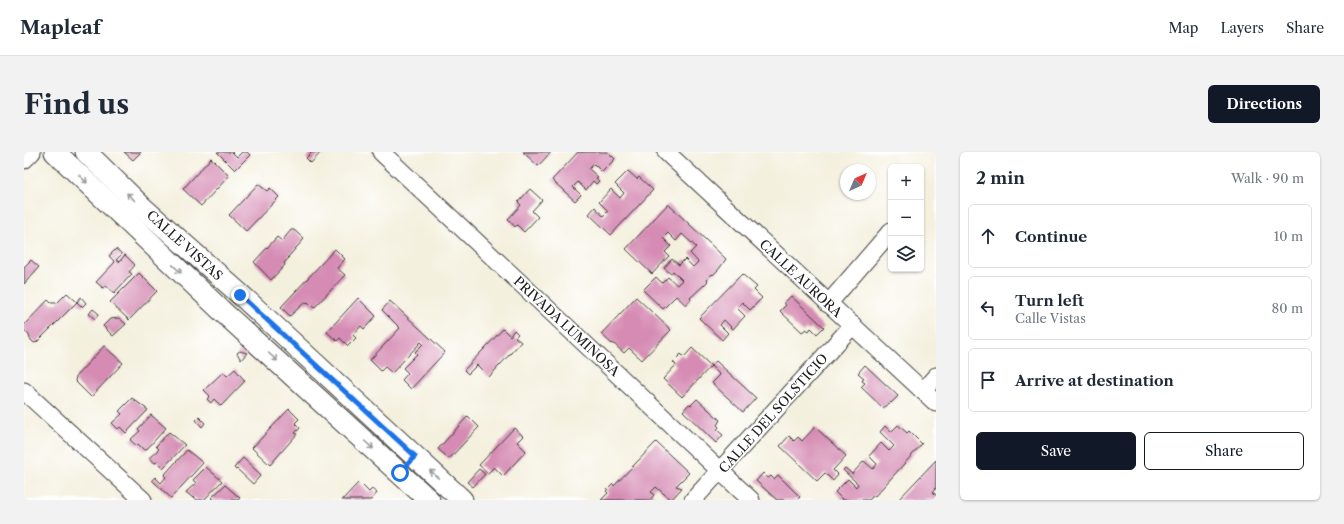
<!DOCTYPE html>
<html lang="en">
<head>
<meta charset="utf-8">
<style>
	:root { --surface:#fff; --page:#f2f2f3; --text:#1f2937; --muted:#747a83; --line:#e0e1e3; --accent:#111827 }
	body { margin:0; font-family:"Libre Caslon Text",serif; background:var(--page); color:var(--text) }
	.controls { position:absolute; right:12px; top:12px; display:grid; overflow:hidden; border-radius:6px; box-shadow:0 1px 3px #0004 }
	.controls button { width:36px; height:36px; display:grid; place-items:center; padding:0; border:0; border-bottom:1px solid var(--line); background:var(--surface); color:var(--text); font:20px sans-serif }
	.compass { position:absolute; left:816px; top:12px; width:36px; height:36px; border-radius:50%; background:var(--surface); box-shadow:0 1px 3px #0004; rotate:44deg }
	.stop { position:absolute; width:12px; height:12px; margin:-9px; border:3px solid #1a73e8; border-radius:50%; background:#fff }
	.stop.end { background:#1a73e8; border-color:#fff; box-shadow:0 1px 4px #0008 }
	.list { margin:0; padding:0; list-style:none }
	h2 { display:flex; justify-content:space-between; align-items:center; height:52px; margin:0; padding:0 16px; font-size:17px }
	h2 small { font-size:13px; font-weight:400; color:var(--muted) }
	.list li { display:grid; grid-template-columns:26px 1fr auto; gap:12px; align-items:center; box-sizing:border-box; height:64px; margin:0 8px 8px; padding:0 8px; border:1px solid var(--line); border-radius:6px }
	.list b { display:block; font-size:15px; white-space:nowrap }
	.list p { margin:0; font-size:13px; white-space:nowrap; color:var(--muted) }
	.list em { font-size:13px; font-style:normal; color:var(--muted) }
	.actions { display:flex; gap:8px; padding:12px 16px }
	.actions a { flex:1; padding:9px 0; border:1px solid var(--accent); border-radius:6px; text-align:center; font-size:14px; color:var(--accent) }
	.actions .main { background:var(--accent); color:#fff }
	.icon { flex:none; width:22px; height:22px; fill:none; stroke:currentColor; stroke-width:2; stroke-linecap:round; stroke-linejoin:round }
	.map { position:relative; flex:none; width:912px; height:348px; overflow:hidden; border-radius:6px }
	header { display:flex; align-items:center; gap:24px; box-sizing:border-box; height:56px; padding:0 20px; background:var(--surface); border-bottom:1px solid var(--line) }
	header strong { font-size:19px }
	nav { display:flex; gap:22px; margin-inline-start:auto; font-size:14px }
	.intro { display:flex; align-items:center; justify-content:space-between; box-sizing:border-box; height:96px; padding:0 24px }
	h1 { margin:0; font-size:28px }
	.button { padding:10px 18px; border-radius:6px; background:var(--accent); color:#fff; font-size:14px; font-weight:700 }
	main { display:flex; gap:24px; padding:0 24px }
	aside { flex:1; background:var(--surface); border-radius:6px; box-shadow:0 1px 3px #0004 }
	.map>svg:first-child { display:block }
	.building { fill:#d58bb3 }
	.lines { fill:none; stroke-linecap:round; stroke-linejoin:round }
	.minor-casing { stroke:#3c3c39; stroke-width:19 }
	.tertiary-casing { stroke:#3c3c39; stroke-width:23 }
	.minor { stroke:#fff; stroke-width:17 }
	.tertiary { stroke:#fff; stroke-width:21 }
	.oneway { stroke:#999 }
	.route { stroke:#1a73e8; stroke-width:5 }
	.labels { text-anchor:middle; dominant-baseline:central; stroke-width:3.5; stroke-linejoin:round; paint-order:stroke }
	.street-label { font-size:13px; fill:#1c1c1c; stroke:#fff }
</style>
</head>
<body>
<header>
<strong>Mapleaf</strong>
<nav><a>Map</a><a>Layers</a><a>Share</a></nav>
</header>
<div class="intro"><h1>Find us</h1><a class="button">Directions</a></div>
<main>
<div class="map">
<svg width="912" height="348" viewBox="0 0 912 348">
	<rect width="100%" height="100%" fill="#fff"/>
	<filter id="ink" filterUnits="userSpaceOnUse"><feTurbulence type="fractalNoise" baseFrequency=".025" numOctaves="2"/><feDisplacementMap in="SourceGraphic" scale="8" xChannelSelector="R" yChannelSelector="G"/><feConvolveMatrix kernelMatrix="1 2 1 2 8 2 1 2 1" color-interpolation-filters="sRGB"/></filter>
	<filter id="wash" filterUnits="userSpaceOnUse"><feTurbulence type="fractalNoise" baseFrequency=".012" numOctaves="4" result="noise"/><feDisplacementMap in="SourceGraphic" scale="16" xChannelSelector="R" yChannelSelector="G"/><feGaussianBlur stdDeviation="0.9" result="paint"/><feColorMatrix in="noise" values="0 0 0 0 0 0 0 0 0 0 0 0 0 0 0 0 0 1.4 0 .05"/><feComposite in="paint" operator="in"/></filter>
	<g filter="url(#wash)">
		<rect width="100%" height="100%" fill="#f4f0de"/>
		<g id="blocks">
			<!-- building -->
			<g class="building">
				<polygon points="100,0 117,0 109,8"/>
				<polygon points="193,0 208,0 213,5 218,0 223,0 226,3 211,18"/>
				<polygon points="286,0 297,0 287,11 282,6 287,1"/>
				<polygon points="499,0 527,0 514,14"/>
				<polygon points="554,0 584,0 591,7 578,20 570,12 565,17 574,25 572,26 575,29 572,32 569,29 562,38 554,30 549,35 557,43 551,49 528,28"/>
				<polygon points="187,6 205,24 177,54 159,37"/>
				<polygon points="604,19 613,27 615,25 629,38 587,83 565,62 571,55 579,64 584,59 575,50 587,37 596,46 600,41 591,32"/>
				<polygon points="234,32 243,39 246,36 255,45 222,79 205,63"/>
				<polygon points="506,37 518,48 508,59 514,65 500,80 493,73 491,75 484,67 497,53 494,50"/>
				<polygon points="644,52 702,107 695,117 689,123 688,122 685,125 683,128 684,129 678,135 666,146 667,147 662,153 652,144 639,157 619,138 632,125 638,131 644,125 653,133 658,128 649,119 647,122 640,116 648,107 655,113 661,107 669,115 674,110 666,101 672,95 658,82 652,89 644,81 639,86 647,94 641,100 645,104 628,122 602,97"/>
				<polygon points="267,78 270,78 280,87 264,105 265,106 260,111 261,113 247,128 230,110 253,85 258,89"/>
				<polygon points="92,97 98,102 92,108 95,110 101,103 111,113 105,120 108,122 90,141 82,134 79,136 72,130 91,110 85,104"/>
				<polygon points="311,97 321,107 313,116 321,123 290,156 284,150 282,152 280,151 266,164 257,155"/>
				<polygon points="7,108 15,115 0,132 0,115"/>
				<polygon points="115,121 133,139 105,168 86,150"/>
				<polygon points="718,122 733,135 730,138 738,146 726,158 718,150 713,156 721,164 709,177 700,168 696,173 704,181 698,188 675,166"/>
				<polygon points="43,141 53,150 13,190 10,191 6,187 5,183 0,178 0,173 24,148 27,151 33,151"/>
				<polygon points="767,144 800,175 793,182 787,176 785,179 782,177 778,180 756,159 762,153 760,151"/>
				<polygon points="57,145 62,151 58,155 53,150"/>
				<polygon points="612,145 647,178 618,208 605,196 600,201 589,191 588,192 577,182"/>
				<polygon points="334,146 352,164 340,177 337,174 329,183 332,186 324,194 316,186 313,189 303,180"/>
				<polygon points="366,149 421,200 387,237 378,228 384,221 379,216 393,202 391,200 399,192 397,190 368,221 361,215 357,219 346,208 376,176 358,158"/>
				<polygon points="69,157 75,162 71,167 65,162"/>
				<polygon points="95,166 102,172 89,184 79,174 86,167"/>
				<polygon points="479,177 486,184 490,178 494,182 491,185 497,190 465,225 453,213 444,222 440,218"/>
				<polygon points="80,194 99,211 67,245 51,229 52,225 52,224"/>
				<polygon points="668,196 687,214 658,245 639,227 652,213 649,210 657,202 660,205"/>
				<polygon points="216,199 223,201 217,208 213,201"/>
				<polygon points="692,209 732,246 719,260 688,231 696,223 687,214"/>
				<polygon points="841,213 874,244 867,251 866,250 859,256 837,235 841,231 838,229 840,226 834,221"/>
				<polygon points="211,217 221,229 197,254 190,247 187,251 183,247 186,244 180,238 199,220 203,224"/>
				<polygon points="108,246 124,258 102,281 96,275 94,277 88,271 98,262 95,259"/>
				<polygon points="673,247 696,268 693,273 695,275 693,278 699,283 692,291 659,259 665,252 667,253"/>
				<polygon points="265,257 275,267 271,271 276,276 271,281 273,282 246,313 228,296"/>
				<polygon points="127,263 142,276 121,299 114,292 113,294 106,288 116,279 114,277"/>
				<polygon points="444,264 455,275 425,307 414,297"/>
				<polygon points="175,265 181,271 178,275 172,268"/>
				<polygon points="874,273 883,281 885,279 898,292 851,344 850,343 845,348 819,348 811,340 824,327 832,335 834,332 819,318 821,316 828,322 840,309 849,317 853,312 845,304 857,291 865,299 870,294 856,280 861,274 867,280"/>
				<polygon points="791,275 822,304 809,318 814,323 809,329 801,321 793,329 756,294 765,284 770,289 774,285 778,289"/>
				<polygon points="490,276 499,284 493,290 502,299 479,324 470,315 464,321 455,313"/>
				<polygon points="145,280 161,293 139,316 133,310 131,311 125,306 135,297 132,294"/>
				<polygon points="632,290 665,321 652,334 658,336 647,348 632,335 627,340 630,343 626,348 577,348 584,341 582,339 589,332 590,334"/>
				<polygon points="163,298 179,311 147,346 128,328 131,325 137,331 142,325 140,323"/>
				<polygon points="219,306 237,323 229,332 213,317 212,318 210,316"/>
				<polygon points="912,308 912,336 909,340 912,343 912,348 874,348"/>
				<polygon points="182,315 198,329 180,348 173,348 170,345 169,346 162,340 172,331 169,328"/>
				<polygon points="455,317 461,322 449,335 443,330"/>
				<polygon points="739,321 744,326 747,324 750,327 754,323 776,345 773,348 753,348 732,329"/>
				<polygon points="335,330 345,340 348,337 353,341 347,348 318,348"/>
				<polygon points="201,333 216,346 214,348 190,348 187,346"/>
			</g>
		</g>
	</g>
	<g filter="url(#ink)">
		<use href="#blocks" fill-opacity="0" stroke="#3c3c39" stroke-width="1"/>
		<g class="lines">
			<!-- minor casing -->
			<g class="minor-casing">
				<g id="minor">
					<polyline points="357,0 727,348"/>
					<polyline points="642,0 912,251"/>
					<polyline points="0,8 8,0"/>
					<polyline points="804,152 867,79"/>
					<polyline points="0,239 119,348"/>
					<polyline points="899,239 912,224"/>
					<polyline points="669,348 829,173"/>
				</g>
			</g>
			<!-- tertiary casing -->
			<g class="tertiary-casing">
				<g id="tertiary">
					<polyline points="31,0 201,162 405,348"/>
					<polyline points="62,0 117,54 217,143 438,348"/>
				</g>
			</g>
			<!-- minor -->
			<use href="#minor" class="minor"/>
			<!-- tertiary -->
			<use href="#tertiary" class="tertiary"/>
		</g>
		<!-- one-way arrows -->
		<defs><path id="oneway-shaft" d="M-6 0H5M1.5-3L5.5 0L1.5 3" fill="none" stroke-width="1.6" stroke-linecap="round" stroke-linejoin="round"/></defs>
		<g class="oneway">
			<use href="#oneway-shaft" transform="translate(59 27) rotate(44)"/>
			<use href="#oneway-shaft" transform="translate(107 45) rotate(-136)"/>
			<use href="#oneway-shaft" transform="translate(153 117) rotate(44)"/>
			<use href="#oneway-shaft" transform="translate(249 205) rotate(42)"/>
			<use href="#oneway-shaft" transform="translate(345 293) rotate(42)"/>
			<use href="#oneway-shaft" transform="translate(410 322) rotate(-137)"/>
		</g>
	</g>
	<g class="lines" filter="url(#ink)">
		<!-- route -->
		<polyline class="route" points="216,143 391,304 376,321"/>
	</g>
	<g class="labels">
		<!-- street labels -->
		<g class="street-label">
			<text transform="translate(161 93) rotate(42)">CALLE VISTAS</text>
			<text transform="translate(777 126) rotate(43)">CALLE AURORA</text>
			<text transform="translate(543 174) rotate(43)">PRIVADA LUMINOSA</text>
			<text transform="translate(749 261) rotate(-48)">CALLE DEL SOLSTICIO</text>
		</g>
	</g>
</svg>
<div class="controls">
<button>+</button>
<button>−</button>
<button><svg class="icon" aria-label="layers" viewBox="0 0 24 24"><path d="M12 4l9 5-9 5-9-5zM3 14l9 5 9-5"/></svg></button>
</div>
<svg class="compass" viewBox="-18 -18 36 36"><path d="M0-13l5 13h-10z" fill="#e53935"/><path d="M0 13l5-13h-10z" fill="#747a83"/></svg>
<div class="stop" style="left:376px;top:321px"></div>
<div class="stop end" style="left:216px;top:143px"></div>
</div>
<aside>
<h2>2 min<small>Walk · 90 m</small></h2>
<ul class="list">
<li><svg class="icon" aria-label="ahead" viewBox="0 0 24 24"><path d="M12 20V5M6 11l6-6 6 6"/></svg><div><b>Continue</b></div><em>10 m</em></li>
<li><svg class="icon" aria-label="left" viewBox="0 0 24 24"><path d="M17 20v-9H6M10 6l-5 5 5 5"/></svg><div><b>Turn left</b><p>Calle Vistas</p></div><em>80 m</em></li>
<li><svg class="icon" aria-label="arrive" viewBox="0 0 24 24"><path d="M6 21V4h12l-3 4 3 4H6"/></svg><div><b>Arrive at destination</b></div></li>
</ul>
<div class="actions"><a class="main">Save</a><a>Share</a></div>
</aside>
</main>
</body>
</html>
